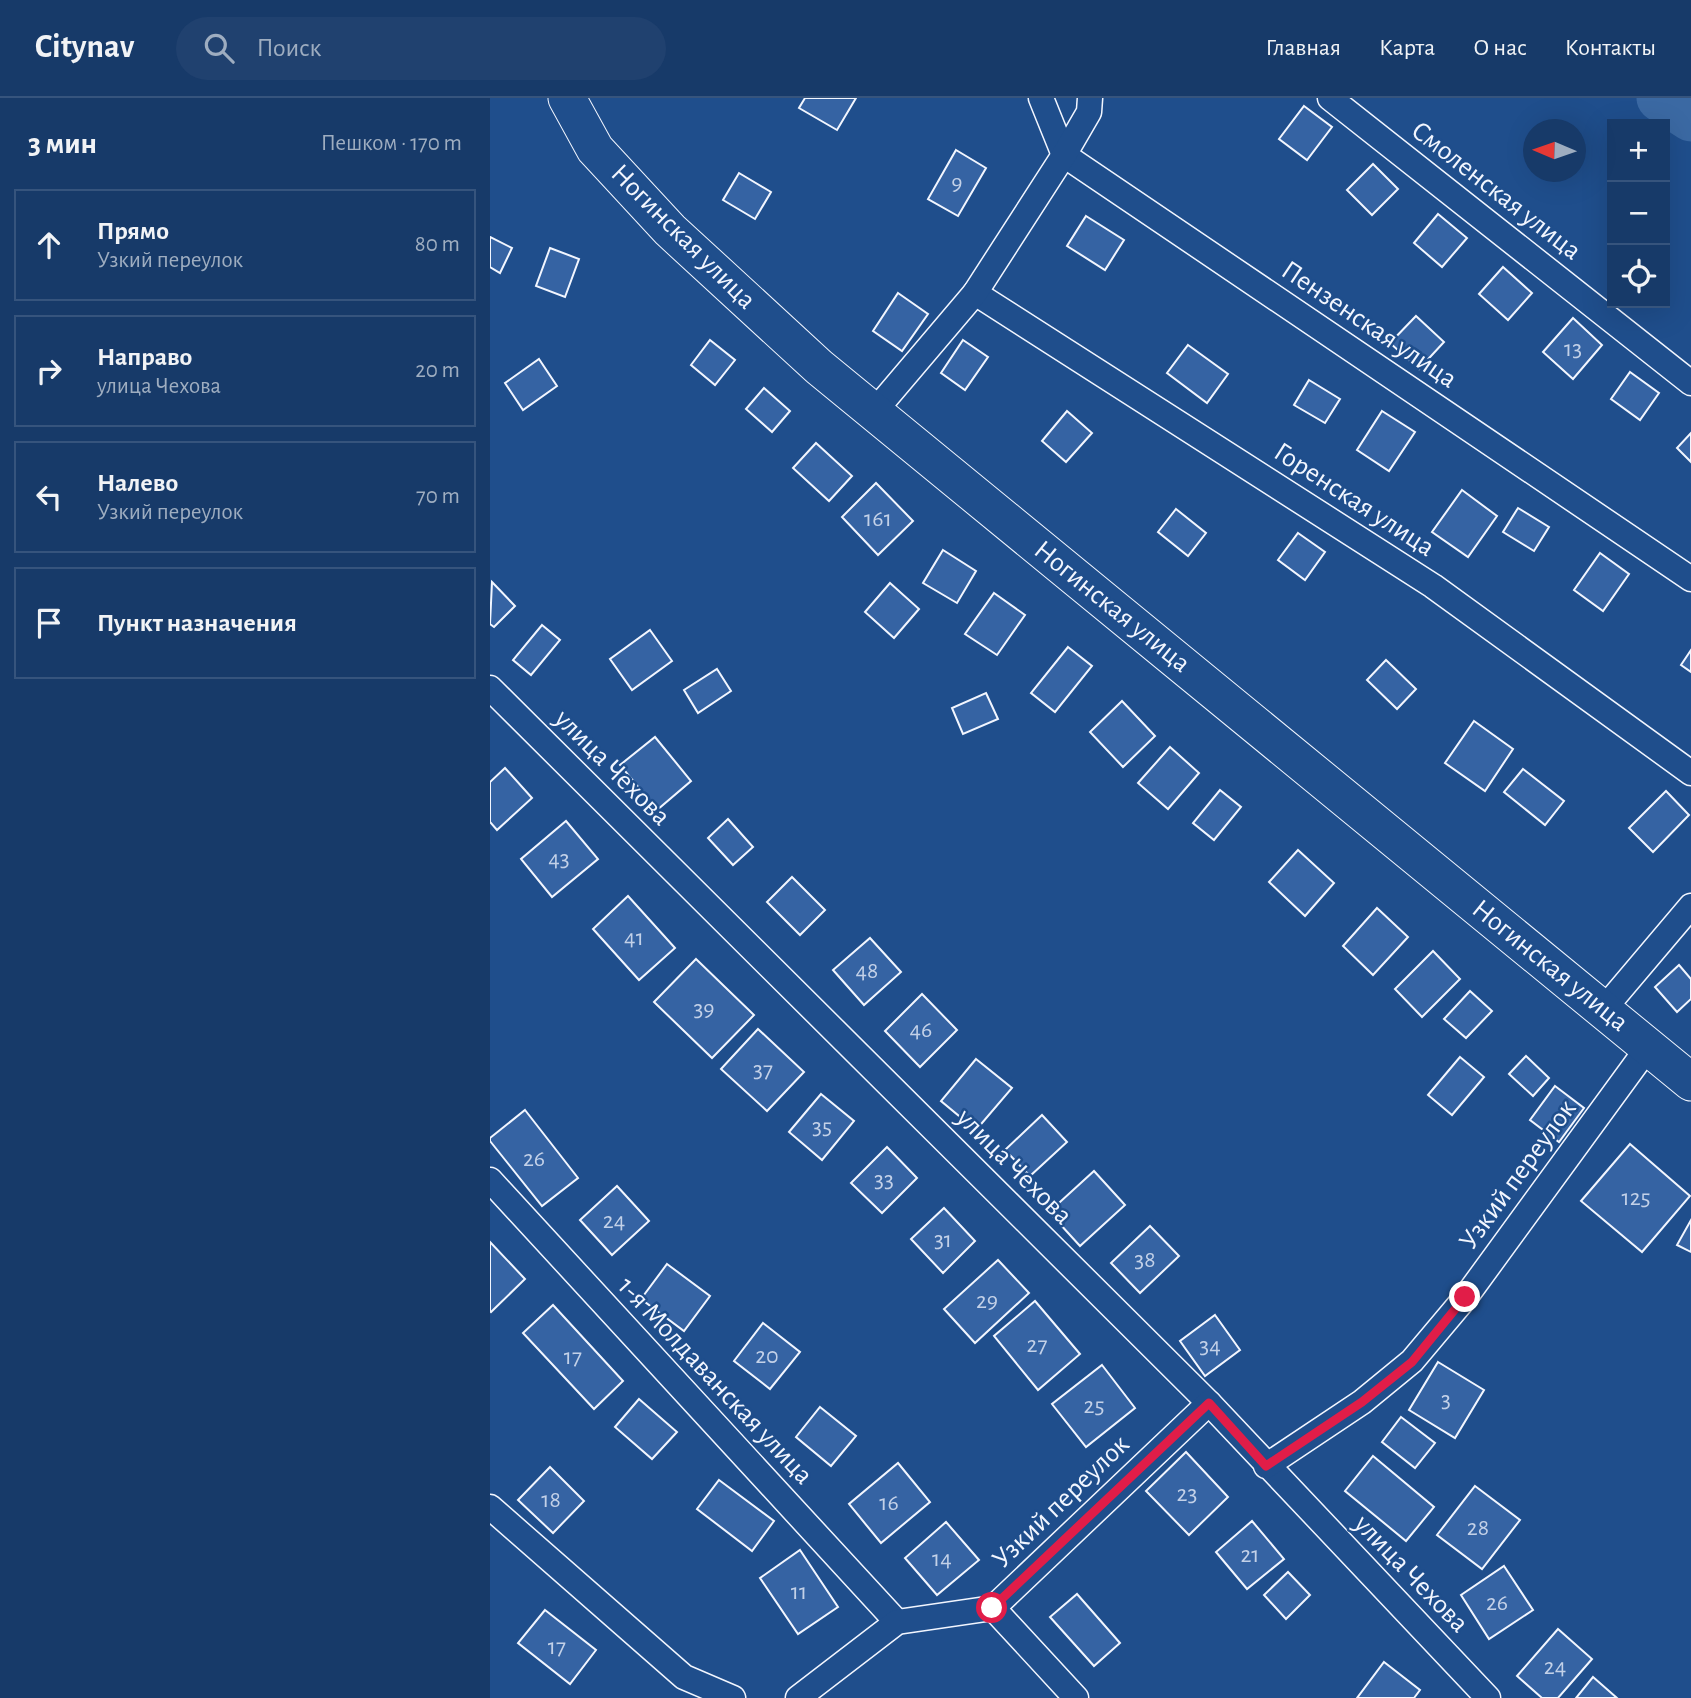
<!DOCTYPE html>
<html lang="ru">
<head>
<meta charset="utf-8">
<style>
	:root { --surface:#173a69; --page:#20416f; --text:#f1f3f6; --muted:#9eadc0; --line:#36547d }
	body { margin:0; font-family:"Alegreya Sans",sans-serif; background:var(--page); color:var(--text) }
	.controls { position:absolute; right:21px; top:21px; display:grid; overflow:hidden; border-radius:0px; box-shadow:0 7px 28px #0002 }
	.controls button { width:63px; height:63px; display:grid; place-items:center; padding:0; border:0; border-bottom:2px solid var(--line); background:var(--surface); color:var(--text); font:35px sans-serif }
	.compass { position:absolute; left:1033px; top:21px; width:63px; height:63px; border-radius:50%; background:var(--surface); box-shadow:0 7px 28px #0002; rotate:272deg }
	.stop { position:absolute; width:21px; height:21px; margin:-16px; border:5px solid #e11d48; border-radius:50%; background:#fff }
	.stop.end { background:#e11d48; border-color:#fff; box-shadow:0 2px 7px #0008 }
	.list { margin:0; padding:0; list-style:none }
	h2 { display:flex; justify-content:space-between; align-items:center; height:91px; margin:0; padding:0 28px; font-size:30px }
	h2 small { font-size:23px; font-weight:400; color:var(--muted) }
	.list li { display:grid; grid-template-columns:46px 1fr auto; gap:21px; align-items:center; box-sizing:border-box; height:112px; margin:0 14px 14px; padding:0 14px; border:2px solid var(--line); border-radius:0px }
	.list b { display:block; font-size:26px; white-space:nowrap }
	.list p { margin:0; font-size:23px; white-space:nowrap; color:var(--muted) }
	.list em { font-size:23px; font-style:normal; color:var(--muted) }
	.icon { flex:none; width:38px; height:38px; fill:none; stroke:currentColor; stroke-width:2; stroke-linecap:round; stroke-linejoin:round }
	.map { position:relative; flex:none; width:1201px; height:1600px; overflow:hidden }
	header { display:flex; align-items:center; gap:42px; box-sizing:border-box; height:98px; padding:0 35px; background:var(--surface); border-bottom:2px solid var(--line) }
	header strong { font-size:33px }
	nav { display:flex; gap:38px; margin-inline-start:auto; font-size:24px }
	.search { width:490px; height:63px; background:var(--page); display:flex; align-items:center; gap:18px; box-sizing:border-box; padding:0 24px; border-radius:38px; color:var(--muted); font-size:26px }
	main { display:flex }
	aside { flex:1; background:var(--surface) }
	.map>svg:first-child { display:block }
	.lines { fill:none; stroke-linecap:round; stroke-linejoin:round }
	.river { stroke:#3b69a3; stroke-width:47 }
	.building { fill:#3563a3; stroke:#f2f6ff; stroke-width:2 }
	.street-casing { stroke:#f2f6ff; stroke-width:27 }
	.primary-casing { stroke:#f2f6ff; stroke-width:39 }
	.street { stroke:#1f4e8c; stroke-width:24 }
	.primary { stroke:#1f4e8c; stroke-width:37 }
	.route { stroke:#e11d48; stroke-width:9 }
	.labels { text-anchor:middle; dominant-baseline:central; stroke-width:5; stroke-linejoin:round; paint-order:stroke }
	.number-label { font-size:24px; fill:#c3d1e8 }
	.street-label { font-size:28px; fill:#f2f6ff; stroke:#1f4e8c }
</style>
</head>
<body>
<header>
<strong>Citynav</strong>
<div class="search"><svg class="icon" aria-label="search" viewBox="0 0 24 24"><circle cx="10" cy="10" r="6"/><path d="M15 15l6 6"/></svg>Поиск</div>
<nav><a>Главная</a><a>Карта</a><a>О нас</a><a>Контакты</a></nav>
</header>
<main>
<aside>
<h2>3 мин<small>Пешком · 170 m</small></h2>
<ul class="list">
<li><svg class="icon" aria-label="ahead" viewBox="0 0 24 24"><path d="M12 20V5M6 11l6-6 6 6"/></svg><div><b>Прямо</b><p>Узкий переулок</p></div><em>80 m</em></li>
<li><svg class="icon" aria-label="right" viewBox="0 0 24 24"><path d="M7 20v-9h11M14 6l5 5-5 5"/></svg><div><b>Направо</b><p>улица Чехова</p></div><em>20 m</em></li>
<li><svg class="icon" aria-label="left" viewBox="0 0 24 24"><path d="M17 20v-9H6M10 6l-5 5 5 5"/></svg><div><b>Налево</b><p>Узкий переулок</p></div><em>70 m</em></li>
<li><svg class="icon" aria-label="arrive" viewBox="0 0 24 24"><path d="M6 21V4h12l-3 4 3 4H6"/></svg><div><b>Пункт назначения</b></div></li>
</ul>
</aside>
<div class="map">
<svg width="1201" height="1600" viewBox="0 0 1201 1600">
	<rect width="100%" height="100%" fill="#1f4e8c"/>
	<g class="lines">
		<!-- river -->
		<polyline class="river" points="1170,0 1201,20"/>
	</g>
	<!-- building -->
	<g class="building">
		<polygon points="315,0 366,0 347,32 309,10"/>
		<polygon points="814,8 842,29 817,62 789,41"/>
		<polygon points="466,52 496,70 468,118 438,101"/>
		<polygon points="883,66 908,91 882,117 857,92"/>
		<polygon points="249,75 281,94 265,121 233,102"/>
		<polygon points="948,116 977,140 952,169 924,145"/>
		<polygon points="596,118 634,142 615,172 577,148"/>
		<polygon points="0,139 22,150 10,175 0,169"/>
		<polygon points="60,150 89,161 75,199 46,188"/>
		<polygon points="1013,169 1042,195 1018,222 989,196"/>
		<polygon points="408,195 438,216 412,253 383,233"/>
		<polygon points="926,218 954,244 929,271 900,245"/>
		<polygon points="1083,220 1112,247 1083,281 1053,254"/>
		<polygon points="220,242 245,262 225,287 201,267"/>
		<polygon points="473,242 498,259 475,292 451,275"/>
		<polygon points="698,247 738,276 717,305 677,275"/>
		<polygon points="49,261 67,288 33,312 15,285"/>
		<polygon points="1140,274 1169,295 1150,322 1121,301"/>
		<polygon points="819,282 850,301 835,325 804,307"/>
		<polygon points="274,290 300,313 282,334 256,311"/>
		<polygon points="577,313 602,335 576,364 552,343"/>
		<polygon points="892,313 925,334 899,373 867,352"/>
		<polygon points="1201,335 1201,364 1187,350"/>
		<polygon points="326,345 362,378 339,403 303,370"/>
		<polygon points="386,385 423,423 388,457 352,419"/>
		<polygon points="972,392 1007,418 978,459 942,434"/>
		<polygon points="1028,410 1059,429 1044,453 1013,434"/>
		<polygon points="686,411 716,435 698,458 668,434"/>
		<polygon points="808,435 835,454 815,482 788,462"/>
		<polygon points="453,452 486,473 467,505 433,485"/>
		<polygon points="1110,455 1139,476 1113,513 1084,492"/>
		<polygon points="2,484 25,508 4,529 0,526"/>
		<polygon points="400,485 429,511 404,540 375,514"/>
		<polygon points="504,495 535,517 507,557 475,536"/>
		<polygon points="52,527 70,542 41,577 23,562"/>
		<polygon points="160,532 182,563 142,592 120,561"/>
		<polygon points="578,549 602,568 565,614 541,595"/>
		<polygon points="1201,552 1201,574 1191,567"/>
		<polygon points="896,562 926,591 907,611 877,582"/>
		<polygon points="227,571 241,593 208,615 194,592"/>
		<polygon points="496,595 508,621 473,636 462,610"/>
		<polygon points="632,603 665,638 633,669 600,634"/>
		<polygon points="984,623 1023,651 995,693 955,665"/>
		<polygon points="165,639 201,683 167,712 130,667"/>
		<polygon points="680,649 709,675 678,711 648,685"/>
		<polygon points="15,670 42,700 7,732 0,724 0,684"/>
		<polygon points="1033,671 1074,703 1055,727 1014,694"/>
		<polygon points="730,692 751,709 724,742 703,725"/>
		<polygon points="1176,693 1199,717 1163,754 1139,730"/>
		<polygon points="238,721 263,749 243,767 218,740"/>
		<polygon points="76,723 108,761 62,799 31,761"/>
		<polygon points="808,752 844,785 815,818 779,784"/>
		<polygon points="302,779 335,812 310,837 277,804"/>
		<polygon points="138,798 185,850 149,882 103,831"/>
		<polygon points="887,810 918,839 883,877 853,848"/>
		<polygon points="380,840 411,874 374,907 343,872"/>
		<polygon points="943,853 970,881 932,919 905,891"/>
		<polygon points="206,861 264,917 222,960 164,904"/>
		<polygon points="1189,867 1201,881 1201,901 1187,914 1165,889"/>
		<polygon points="980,893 1002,913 976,940 954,921"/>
		<polygon points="432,896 467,932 430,969 395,933"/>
		<polygon points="268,931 314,974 277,1013 231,971"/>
		<polygon points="1036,958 1059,980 1043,998 1019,976"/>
		<polygon points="970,959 994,979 962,1017 938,997"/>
		<polygon points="486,961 522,990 486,1032 451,1003"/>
		<polygon points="1065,988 1094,1010 1069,1044 1040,1022"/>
		<polygon points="331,996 364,1023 332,1062 299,1034"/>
		<polygon points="35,1012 88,1080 52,1108 0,1043 0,1040"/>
		<polygon points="552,1017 577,1044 540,1078 515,1052"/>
		<polygon points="1140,1046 1200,1098 1152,1154 1091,1103"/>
		<polygon points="397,1049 427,1080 392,1115 361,1085"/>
		<polygon points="604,1073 635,1107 590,1148 559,1114"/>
		<polygon points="127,1088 159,1123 122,1157 90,1122"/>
		<polygon points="454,1110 485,1143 453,1175 421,1141"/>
		<polygon points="1201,1122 1201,1154 1187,1147"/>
		<polygon points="660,1128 689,1158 650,1195 621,1165"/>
		<polygon points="0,1144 35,1181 1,1214 0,1213"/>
		<polygon points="508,1162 539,1195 485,1245 454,1211"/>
		<polygon points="177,1166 220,1198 194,1233 151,1201"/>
		<polygon points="545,1203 590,1256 548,1292 504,1238"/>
		<polygon points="63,1207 133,1283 104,1311 33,1235"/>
		<polygon points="725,1217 750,1252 715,1278 690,1243"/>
		<polygon points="273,1225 310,1254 280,1291 244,1263"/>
		<polygon points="948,1264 994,1292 965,1340 919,1312"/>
		<polygon points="612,1267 645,1310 596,1349 562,1306"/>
		<polygon points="149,1301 187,1334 162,1361 125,1329"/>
		<polygon points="330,1309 366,1338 341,1368 306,1339"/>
		<polygon points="911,1319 945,1345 925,1370 892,1344"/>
		<polygon points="696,1354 738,1399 699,1437 656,1393"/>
		<polygon points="883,1358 944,1409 916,1443 855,1393"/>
		<polygon points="408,1365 440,1404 391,1445 359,1406"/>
		<polygon points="60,1369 94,1403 63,1435 28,1402"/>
		<polygon points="229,1382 284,1423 262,1453 207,1411"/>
		<polygon points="985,1388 1030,1422 992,1471 947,1437"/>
		<polygon points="762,1423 794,1461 757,1491 726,1454"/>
		<polygon points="456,1424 489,1462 447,1497 415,1460"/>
		<polygon points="310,1452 348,1509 308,1536 270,1480"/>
		<polygon points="1014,1468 1043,1512 999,1541 971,1497"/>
		<polygon points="798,1474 820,1497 796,1521 774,1497"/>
		<polygon points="587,1496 630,1545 604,1568 560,1519"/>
		<polygon points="55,1512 106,1552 80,1586 28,1545"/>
		<polygon points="1068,1531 1102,1561 1068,1600 1052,1600 1027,1578"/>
		<polygon points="894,1564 930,1592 924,1600 867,1600"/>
		<polygon points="1103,1579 1127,1600 1086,1600"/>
	</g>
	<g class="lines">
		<!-- street casing -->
		<g class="street-casing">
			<g id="street">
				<polyline points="551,0 574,57 1201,481"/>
				<polyline points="840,0 1201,285"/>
				<polyline points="485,195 943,488 1201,675"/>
				<polyline points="384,314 485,195 574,57 599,14 600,0"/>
				<polyline points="0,590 719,1305 998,1600"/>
				<polyline points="1113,912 1201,808"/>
				<polyline points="0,1082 407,1524"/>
				<polyline points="776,1368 872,1304 922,1263 975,1200 1159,948"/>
				<polyline points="0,1409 194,1579 243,1600"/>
				<polyline points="503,1510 586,1600"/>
				<polyline points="308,1600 407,1524 503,1510 719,1305"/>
			</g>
		</g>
		<!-- primary casing -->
		<g class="primary-casing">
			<polyline id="primary" points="77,0 105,51 180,132 329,269 1201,984"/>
		</g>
		<!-- street -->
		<use href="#street" class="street"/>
		<!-- primary -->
		<use href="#primary" class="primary"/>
	</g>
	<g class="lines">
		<!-- route -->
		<polyline class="route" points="502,1510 719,1305 776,1368 872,1304 922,1264 975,1199"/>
	</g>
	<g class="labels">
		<!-- number labels -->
		<g class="number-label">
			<text x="467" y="85">9</text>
			<text x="1083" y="251">13</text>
			<text x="388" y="421">161</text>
			<text x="69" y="761">43</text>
			<text x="144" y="840">41</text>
			<text x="377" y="873">48</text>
			<text x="214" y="911">39</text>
			<text x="431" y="932">46</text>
			<text x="273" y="972">37</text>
			<text x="332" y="1029">35</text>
			<text x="44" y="1061">26</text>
			<text x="394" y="1082">33</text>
			<text x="1146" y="1100">125</text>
			<text x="124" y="1123">24</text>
			<text x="453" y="1142">31</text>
			<text x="655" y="1162">38</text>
			<text x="497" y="1203">29</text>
			<text x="547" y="1247">27</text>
			<text x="720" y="1248">34</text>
			<text x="277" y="1258">20</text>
			<text x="83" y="1259">17</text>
			<text x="956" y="1302">3</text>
			<text x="604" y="1308">25</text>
			<text x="697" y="1396">23</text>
			<text x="61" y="1402">18</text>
			<text x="399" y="1405">16</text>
			<text x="988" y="1430">28</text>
			<text x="760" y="1457">21</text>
			<text x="452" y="1461">14</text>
			<text x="309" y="1494">11</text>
			<text x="1007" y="1505">26</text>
			<text x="67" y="1549">17</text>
			<text x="1065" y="1569">24</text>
		</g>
		<!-- street labels -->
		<g class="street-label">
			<text transform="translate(1006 93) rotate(38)">Смоленская улица</text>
			<text transform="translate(193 139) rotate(45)">Ногинская улица</text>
			<text transform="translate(879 227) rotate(34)">Пензенская улица</text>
			<text transform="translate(864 402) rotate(33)">Горенская улица</text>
			<text transform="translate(622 509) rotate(39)">Ногинская улица</text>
			<text transform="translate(122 670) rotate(45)">улица Чехова</text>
			<text transform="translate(1060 868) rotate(39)">Ногинская улица</text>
			<text transform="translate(524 1069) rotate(45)">улица Чехова</text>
			<text transform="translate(1028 1077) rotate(-54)">Узкий переулок</text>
			<text transform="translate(225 1283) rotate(47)">1-я Молдаванская улица</text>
			<text transform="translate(571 1404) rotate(-44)">Узкий переулок</text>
			<text transform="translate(921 1476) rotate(46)">улица Чехова</text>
		</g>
	</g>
</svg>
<div class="controls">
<button>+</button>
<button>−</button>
<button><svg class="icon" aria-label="locate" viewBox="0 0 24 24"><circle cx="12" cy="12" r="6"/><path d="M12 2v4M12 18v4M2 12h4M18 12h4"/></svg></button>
</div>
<svg class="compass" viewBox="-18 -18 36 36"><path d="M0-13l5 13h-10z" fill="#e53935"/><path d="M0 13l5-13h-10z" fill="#9eadc0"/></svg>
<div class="stop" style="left:502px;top:1510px"></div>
<div class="stop end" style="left:975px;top:1199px"></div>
</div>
</main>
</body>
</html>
